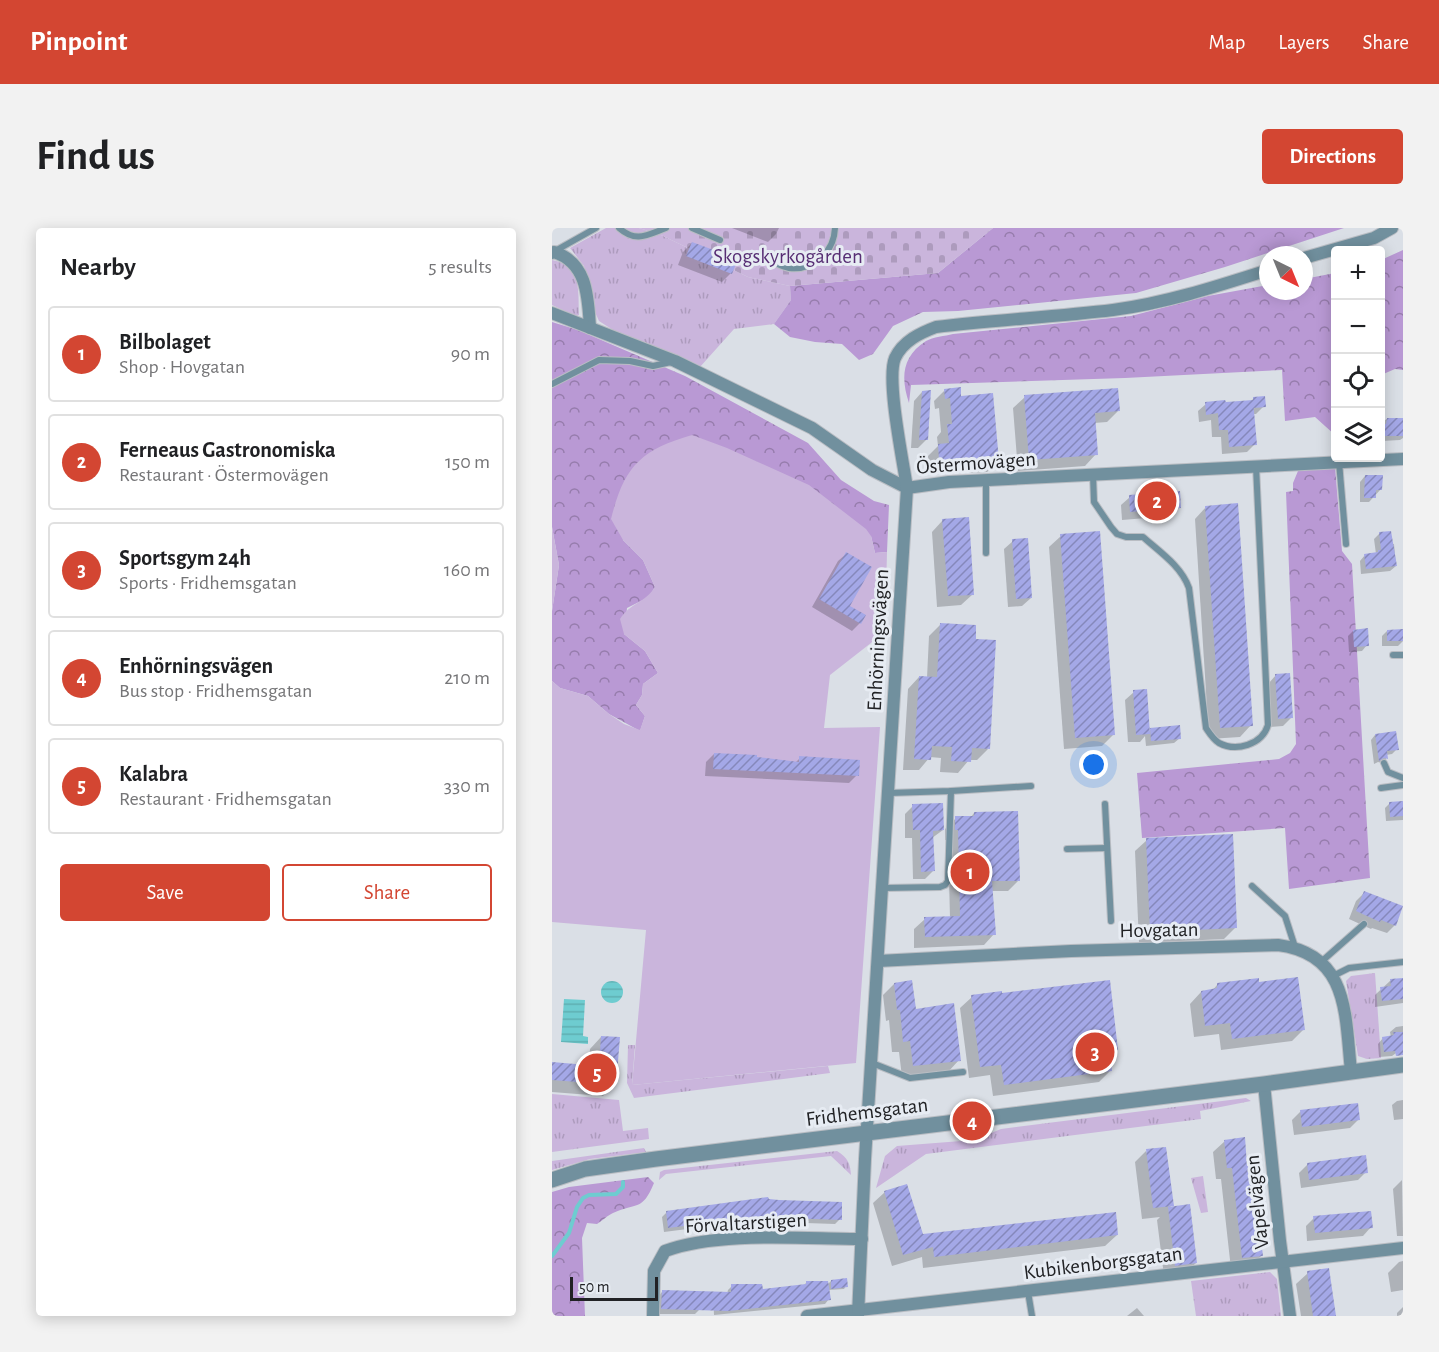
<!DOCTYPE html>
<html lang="en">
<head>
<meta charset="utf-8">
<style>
	:root { --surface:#fff; --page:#f2f2f2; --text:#202124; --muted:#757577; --line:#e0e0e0; --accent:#d34632 }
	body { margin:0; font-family:"Alegreya Sans",sans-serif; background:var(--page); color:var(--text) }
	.controls { position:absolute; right:18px; top:18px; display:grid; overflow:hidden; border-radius:6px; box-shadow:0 3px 15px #0003 }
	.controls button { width:54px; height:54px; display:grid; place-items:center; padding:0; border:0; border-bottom:2px solid var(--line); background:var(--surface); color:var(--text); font:30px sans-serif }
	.compass { position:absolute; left:707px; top:18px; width:54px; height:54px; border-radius:50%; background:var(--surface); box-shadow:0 3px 15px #0003; rotate:137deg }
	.scale { position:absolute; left:18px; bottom:15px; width:88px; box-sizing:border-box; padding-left:6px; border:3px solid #212225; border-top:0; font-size:16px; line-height:21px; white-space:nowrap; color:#212225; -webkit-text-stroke:4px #e7ecf3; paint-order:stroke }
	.you { position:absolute; left:542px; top:537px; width:21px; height:21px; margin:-15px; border:4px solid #fff; border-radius:50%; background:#1a73e8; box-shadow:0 0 0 9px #1a73e833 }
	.badge { display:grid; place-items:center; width:39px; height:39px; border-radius:50%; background:var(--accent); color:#fff; font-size:20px; font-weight:700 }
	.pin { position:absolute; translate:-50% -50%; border:3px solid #fff; box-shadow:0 2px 6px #0006 }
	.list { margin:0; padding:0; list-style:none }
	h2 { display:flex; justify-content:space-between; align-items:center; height:78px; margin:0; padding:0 24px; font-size:26px }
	h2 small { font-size:20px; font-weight:400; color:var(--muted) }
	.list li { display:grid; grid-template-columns:39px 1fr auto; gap:18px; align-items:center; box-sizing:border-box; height:96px; margin:0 12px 12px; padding:0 12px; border:2px solid var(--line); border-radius:6px }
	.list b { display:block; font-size:22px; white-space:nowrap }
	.list p { margin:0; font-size:20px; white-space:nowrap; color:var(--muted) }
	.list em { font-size:20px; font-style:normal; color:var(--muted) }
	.actions { display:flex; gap:12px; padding:18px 24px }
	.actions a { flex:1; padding:14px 0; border:2px solid var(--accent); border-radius:6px; text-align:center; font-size:21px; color:var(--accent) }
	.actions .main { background:var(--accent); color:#fff }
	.icon { flex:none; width:33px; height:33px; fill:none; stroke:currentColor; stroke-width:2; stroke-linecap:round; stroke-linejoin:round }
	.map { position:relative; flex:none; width:851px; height:1088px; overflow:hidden; border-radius:6px }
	header { display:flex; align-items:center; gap:36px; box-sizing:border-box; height:84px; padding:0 30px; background:var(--accent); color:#fff }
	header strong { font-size:28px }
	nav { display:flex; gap:33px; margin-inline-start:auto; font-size:21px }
	.intro { display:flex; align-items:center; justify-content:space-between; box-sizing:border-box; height:144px; padding:0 36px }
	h1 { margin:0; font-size:42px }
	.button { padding:15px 27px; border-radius:6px; background:var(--accent); color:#fff; font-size:21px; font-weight:700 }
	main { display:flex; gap:36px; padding:0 36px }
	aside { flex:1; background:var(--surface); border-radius:6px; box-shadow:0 3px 15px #0003 }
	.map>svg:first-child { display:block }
	.grass { fill:url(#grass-tufts) }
	.forest { fill:url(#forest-crowns) }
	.cemetery { fill:url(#cemetery-stones) }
	.pitch { fill:#cab5dc }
	.water { fill:url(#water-rules) }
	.shadow { fill:#0003 }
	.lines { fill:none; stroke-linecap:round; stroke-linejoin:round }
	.stream { stroke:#6eccd0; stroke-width:4 }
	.building { fill:url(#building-hatch) }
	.service-casing { stroke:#b9bdc3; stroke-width:8 }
	.minor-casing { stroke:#b9bdc3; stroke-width:14 }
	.tertiary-casing { stroke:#b9bdc3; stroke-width:17 }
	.service { stroke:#71909e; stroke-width:6 }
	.minor { stroke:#71909e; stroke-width:12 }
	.tertiary { stroke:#71909e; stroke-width:15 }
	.labels { text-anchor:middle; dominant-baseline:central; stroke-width:6; stroke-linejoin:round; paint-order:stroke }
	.park-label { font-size:21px; fill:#572e74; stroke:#e7ecf3 }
	.street-label { font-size:21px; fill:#212225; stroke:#e7ecf3 }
</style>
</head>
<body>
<header>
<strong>Pinpoint</strong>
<nav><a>Map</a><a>Layers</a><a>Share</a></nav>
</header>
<div class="intro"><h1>Find us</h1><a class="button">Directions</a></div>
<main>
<aside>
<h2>Nearby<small>5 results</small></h2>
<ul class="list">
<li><span class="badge">1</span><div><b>Bilbolaget</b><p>Shop · Hovgatan</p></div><em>90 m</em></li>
<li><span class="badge">2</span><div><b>Ferneaus Gastronomiska</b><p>Restaurant · Östermovägen</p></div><em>150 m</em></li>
<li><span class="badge">3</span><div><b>Sportsgym 24h</b><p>Sports · Fridhemsgatan</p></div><em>160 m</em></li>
<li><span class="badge">4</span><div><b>Enhörningsvägen</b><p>Bus stop · Fridhemsgatan</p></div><em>210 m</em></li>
<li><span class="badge">5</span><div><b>Kalabra</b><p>Restaurant · Fridhemsgatan</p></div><em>330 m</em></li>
</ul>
<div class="actions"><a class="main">Save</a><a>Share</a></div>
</aside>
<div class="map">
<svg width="851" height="1088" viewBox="0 0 851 1088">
	<defs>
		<pattern id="grass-tufts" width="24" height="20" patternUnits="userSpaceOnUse" patternTransform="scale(1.5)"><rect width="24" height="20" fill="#cab5dc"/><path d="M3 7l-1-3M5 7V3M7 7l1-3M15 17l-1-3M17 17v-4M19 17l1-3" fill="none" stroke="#ad9bbd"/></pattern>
		<pattern id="forest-crowns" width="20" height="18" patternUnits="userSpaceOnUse" patternTransform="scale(1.5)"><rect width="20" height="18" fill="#b999d4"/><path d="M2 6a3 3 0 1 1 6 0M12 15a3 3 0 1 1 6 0" fill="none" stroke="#967cac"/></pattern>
		<pattern id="cemetery-stones" width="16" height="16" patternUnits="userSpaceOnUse" patternTransform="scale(1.5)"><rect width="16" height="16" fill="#cab5dc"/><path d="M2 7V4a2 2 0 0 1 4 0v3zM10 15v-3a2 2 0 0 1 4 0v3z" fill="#ad9bbd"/></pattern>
		<pattern id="water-rules" width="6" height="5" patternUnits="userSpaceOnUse" patternTransform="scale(1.5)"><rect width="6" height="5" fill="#6eccd0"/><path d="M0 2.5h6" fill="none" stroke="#5fafb2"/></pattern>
		<pattern id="building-hatch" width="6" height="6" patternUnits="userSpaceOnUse" patternTransform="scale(1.5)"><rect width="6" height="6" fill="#a4a8e7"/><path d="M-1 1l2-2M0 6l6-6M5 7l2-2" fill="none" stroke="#8588bb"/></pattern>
	</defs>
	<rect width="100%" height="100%" fill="#dadfe6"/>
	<!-- grass -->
	<g class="grass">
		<polygon points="54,0 87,0 109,7 196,49 238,58 239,72 222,96 182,101 148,139 61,102 47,93 43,84 32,38 18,20"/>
		<path d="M0,32C30,37 26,62 27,87L24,88L0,77Z"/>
		<polygon points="823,745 829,830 815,831 806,828 794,753 799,748"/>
		<polygon points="76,817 83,817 80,857 276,838 278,845 82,870 75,855"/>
		<polygon points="0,866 67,872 71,903 96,900 97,911 0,924"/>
		<polygon points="694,870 699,873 648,883 649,891 374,926 324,960 333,928 345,918 422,912 449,901"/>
		<polygon points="92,920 94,924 38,931 0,942 0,933"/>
		<path d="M285,923C296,930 298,935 299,947L279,928L114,946L107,952L108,944L112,942Z"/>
		<polygon points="651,948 656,984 649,985 639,950"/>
		<polygon points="718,1044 725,1051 729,1088 644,1088 639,1053"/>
	</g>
	<!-- forest -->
	<g class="forest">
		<polygon points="441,0 792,0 673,39 584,65 406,83 371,84 341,98 321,126 307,132 290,116 263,114 238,109 222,96 239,72 238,58 386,45"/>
		<polygon points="851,22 851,142 843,141 829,147 829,32"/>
		<path d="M783,45V207L763,189L733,193L730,142L573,150L359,157L357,175C349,151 349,129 374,113C381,109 393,108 401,106L579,88L656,68L716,57V63H752V51Z"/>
		<polygon points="0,94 26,102 133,148 256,215 289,252 322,273 337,277 335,324 323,325 319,308 71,312 91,332 103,359 97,369 75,380 72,406 93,423 106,445 91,456 90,467 84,477 93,488 88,503 57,486 36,468 8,460 0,453 0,383 7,337 0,299"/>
		<polygon points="783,239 790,323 800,336 818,650 737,661 733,600 590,610 585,545 727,531 738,525 744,516 734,264 741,263 741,255 746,243"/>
		<path d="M96,949L102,955C90,984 85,974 61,985C56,987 50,993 45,996L35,995L30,1010L33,1088H0V964L17,959Z"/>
	</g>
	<!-- cemetery -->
	<polygon class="cemetery" points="87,0 441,0 386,45 238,58 196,49 109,7"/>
	<!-- pitch -->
	<g class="pitch">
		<path d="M140,207L175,220L257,257L314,301L319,308L323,325L335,324L333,404L278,447L272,500L328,499L304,835L80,857L94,702L0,694V453L8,460L36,468L57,486L72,496L88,502L93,488L84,477L90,467L91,456L106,445L93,423L72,406L68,391C78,375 93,375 103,359L91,332L71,312L59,291C72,239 88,222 140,207Z"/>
		<polygon points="0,299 7,337 0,383"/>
	</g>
	<!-- water -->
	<g class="water">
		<circle cx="60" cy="764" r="11"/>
		<polygon points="12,771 33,772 31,808 36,809 36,816 9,814"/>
	</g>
	<!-- shadow -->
	<g class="shadow">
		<polygon points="180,0 227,0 224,6 216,14"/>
		<polygon points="140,15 179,45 170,54 126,37 131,24"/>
		<polygon points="393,162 408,169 446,233 435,244 415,245 415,241 377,242 376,228 386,218 385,209 389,204 387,180 383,181 382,173"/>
		<polygon points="370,164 375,211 366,220 359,220 362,173"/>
		<polygon points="473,169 566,183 555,194 542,195 544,226 533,238 466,243 461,180"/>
		<polygon points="701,171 712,178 704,186 700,186 703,216 695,224 670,226 669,209 660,209 659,192 647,194 646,183 654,176 698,174"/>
		<polygon points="835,191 851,191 851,210 848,212 830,213 828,215 828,195"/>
		<polygon points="813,248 829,261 817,274 808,274 808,254"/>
		<polygon points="578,269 628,279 619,288 570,292 569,277"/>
		<polygon points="654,279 699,497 688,509 657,511 643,291"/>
		<polygon points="391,292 421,366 409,377 385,379 380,304"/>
		<polygon points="828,305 839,316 842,316 844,338 838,343 809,346 808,333 813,327 824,326 822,311"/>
		<polygon points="509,308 562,506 550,518 512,521 497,319"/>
		<polygon points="461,313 479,370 470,378 456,379 452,321"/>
		<polygon points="294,326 296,378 308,395 300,403 260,379 286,333"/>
		<polygon points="388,397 422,412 436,521 425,532 417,532 406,545 388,544 389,530 378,529 367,542 351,542 356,461 367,449 375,450 377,408"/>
		<polygon points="801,403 815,417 810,423 797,424 796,408"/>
		<polygon points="835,403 851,403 851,413 846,418 830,418 830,408"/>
		<polygon points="724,447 740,489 731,498 718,499 716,456"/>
		<polygon points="582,464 597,503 599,501 628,510 622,515 594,518 593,508 588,514 576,514 573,472"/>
		<polygon points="823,507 845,521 840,526 834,527 834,531 830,535 826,534 822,536 819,512"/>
		<polygon points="162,526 243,535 248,530 305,547 297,555 153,548 154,534"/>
		<polygon points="851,574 851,592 834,593 833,580 838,575"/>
		<polygon points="361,578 391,602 380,610 381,643 373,651 361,651 360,610 353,610 353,586"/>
		<polygon points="422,585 467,652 456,663 439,663 442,706 432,717 362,720 362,701 373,691 398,690 396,612 393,612 393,601 404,590 419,589"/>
		<polygon points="595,612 683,700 672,711 587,715 583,623"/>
		<polygon points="813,664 843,697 835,705 820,700 819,701 797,691 804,673"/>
		<polygon points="851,751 851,775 823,779 823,767 839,752"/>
		<polygon points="342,756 407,832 396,844 350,849 347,824 340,824 337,792 334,793 331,767"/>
		<polygon points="706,756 751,802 740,813 669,822 667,806 642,809 638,776 649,764 660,763 665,757"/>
		<polygon points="420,769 565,822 557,830 558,843 547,854 441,868 438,847 417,850 408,780"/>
		<polygon points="851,798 851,820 840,828 827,829 826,816 831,810 839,809 838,804 844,799"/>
		<polygon points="49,809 63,856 51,868 0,864 0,836 37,839 38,821"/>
		<polygon points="851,872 851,891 842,892 840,877 845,873"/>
		<polygon points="749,883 807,891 798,900 742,907 740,892"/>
		<polygon points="673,913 694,940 710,1027 698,1039 679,1041 669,951 664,951 661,924"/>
		<polygon points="594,923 620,977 617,980 644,1035 632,1046 612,1048 605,992 608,989 590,991 583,934"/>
		<polygon points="756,936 814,944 806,952 749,960 747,945"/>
		<polygon points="850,952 851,1008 845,1008 841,961"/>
		<polygon points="333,964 370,1008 565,1007 553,1018 371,1040 370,1029 340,1038 321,975"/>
		<polygon points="115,984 288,991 283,996 198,993 112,1004 110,989"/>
		<polygon points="762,990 819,999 811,1008 755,1013 754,998"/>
		<polygon points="851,1033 851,1062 839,1064 836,1045 847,1034"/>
		<polygon points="756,1045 782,1088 749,1088 744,1056"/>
		<polygon points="279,1053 294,1058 292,1061 276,1062 277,1071 273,1076 162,1087 161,1069 175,1066 176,1062 180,1058 209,1062 251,1058 254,1055 275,1057"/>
		<polygon points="110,1064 148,1081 143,1086 105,1086 106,1069"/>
		<polygon points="851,1079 851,1088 845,1088 845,1085"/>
		<polygon points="585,1080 592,1088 575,1088"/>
	</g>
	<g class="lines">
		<!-- stream -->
		<polyline class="stream" points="0,1028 17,1005 25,979 31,970 37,967 64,966 71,959 71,954"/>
	</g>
	<!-- building -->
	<g class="building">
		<polygon points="140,14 186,31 180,46 134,28"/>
		<polygon points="409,159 409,168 441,165 447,233 425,235 425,231 387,232 386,216 397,215 395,196 400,196 398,170 393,171 392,161"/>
		<polygon points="566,160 568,183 543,185 546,227 477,232 472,167"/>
		<polygon points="379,162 376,212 367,212 370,163"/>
		<polygon points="713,168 714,179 701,180 701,169"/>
		<polygon points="673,172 674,174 701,172 705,217 677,219 676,202 667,202 666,185 654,187 653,174"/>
		<polygon points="835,190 851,190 851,208 828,208 828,196 834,196"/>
		<polygon points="813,247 831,247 830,262 824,262 824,270 812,270"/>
		<polygon points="628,263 629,280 578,284 577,267"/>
		<polygon points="686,275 701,498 668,500 653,278"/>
		<polygon points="417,289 422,367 396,368 390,291"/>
		<polygon points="548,303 563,507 523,510 508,306"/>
		<polygon points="839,303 845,338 814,341 812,326 826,324 826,322 829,322 827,304"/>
		<polygon points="476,310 480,370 464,371 460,311"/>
		<polygon points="294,324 320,339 298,378 314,387 309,396 267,371"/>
		<polygon points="388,395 424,397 424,411 444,412 438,521 420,520 419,534 399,533 400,519 380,518 379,532 362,531 367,448 385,449"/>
		<polygon points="816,400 817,418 802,419 801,402"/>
		<polygon points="851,401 851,413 835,413 835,402"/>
		<polygon points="738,445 741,490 726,491 723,446"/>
		<polygon points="595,461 598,506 584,507 581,462"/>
		<polygon points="628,497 629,511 599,513 598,500"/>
		<polygon points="844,503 847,522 835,523 836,531 832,530 827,533 823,506"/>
		<polygon points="162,525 205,527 205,529 247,534 247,528 308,532 307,548 161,541"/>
		<polygon points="851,573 851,588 838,589 837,574"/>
		<polygon points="391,575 392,602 381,603 383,643 369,644 368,602 361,602 360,576"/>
		<polygon points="466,583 468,653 440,653 444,707 373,709 372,689 408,688 406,602 403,602 403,588 422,588 422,584"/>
		<polygon points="681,606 685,700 598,704 594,610"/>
		<polygon points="812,663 851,678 844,698 829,692 828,694 804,683"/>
		<polygon points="746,749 753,802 680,811 678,795 653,798 649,763 665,760 665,755 707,750 707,754"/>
		<polygon points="851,750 851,771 830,773 828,759 839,758 838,751"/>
		<polygon points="360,752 364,781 402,775 409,833 361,838 358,813 351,814 348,782 345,782 342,755"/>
		<polygon points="558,752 566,822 558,823 560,843 452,857 449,837 428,839 419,767 450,763 450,765"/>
		<polygon points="841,804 851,804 851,827 844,828 843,823 832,824 830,809 842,807"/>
		<polygon points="49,808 68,809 64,857 0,852 0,834 47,838"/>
		<polygon points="806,875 808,892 750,899 748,882"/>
		<polygon points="693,909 695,938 700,937 711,1028 690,1030 680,940 675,940 672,912"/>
		<polygon points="614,919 622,978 601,980 594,921"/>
		<polygon points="814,927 816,945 757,952 755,935"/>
		<polygon points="355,956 371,1006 564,984 566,1007 382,1029 381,1019 351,1027 332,963"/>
		<polygon points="216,969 217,971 227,972 290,974 290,992 204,989 116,1000 114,983"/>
		<polygon points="638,976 645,1035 623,1038 616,979"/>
		<polygon points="819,983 821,1000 763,1005 761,988"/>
		<polygon points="777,1040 784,1088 761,1088 755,1043"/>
		<polygon points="295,1050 296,1059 279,1061 279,1052"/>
		<polygon points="254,1053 276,1053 279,1072 176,1083 109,1081 110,1062 179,1064 179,1056 210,1056 211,1061 254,1056"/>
	</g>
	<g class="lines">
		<!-- service casing -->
		<g class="service-casing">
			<g id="service">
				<path d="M67,0C84,15 95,7 114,0"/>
				<polyline points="140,0 168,12"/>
				<polyline points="3,23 44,0"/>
				<path d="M218,33C224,35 231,39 237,40C262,43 282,24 283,0"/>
				<polyline points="0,156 47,132 78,133 101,138 119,134"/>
				<polyline points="787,234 794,316"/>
				<path d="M541,247L542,274L559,299L565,306L574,309H591C608,324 629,338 637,360L654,500C658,506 661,511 667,515C684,524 710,517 716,497L704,238"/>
				<polyline points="434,253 434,325"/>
				<polyline points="841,427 851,427"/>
				<polyline points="832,535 836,544 851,550"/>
				<polyline points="829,560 851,557"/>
				<polyline points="337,565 399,563 479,558"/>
				<polyline points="553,576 559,693"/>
				<polyline points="515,621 555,620"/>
				<polyline points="700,658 733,688 743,719"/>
				<polyline points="331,660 388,659 393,657 396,653 399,563"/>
				<polyline points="769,734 812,696"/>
				<polyline points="781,748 797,740 851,734"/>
				<polyline points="320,835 358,850 411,844"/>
				<polyline points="476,1064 480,1088"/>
			</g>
		</g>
		<!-- minor casing -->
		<g class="minor-casing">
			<g id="minor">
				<path d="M0,25L2,24C36,35 36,70 38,100"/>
				<polyline points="752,30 822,10 840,0"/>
				<polyline points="0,85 123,133 260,200 320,242 355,260 397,254 851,231"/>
				<path d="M326,733L519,723L726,717C797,726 793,786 799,843"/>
				<polyline points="712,856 728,1013 738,1088"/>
				<path d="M101,1088L102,1043L113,1023C167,1003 251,1011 310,1011"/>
				<polyline points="255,1088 851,1020"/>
				<path d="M306,1088L313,931L355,260C351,233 334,151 343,130C351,113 368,105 384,99C443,92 502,89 561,82C614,75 666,58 716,42"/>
			</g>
		</g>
		<!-- tertiary casing -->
		<g class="tertiary-casing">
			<polyline id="tertiary" points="0,952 33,941 104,931 712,856 851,837"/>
		</g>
		<!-- service -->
		<use href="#service" class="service"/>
		<!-- minor -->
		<use href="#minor" class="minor"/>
		<!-- tertiary -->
		<use href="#tertiary" class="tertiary"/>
	</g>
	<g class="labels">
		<!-- park labels -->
		<g class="park-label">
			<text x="236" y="28">Skogskyrkogården</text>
		</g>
		<!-- street labels -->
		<g class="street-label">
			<text transform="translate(424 235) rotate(-4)">Östermovägen</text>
			<text transform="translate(326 412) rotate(-87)">Enhörningsvägen</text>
			<text transform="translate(607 702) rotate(-1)">Hovgatan</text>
			<text transform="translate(315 884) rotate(-7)">Fridhemsgatan</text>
			<text transform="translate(705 974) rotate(-96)">Vapelvägen</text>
			<text transform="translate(194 995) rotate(-3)">Förvaltarstigen</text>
			<text transform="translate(551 1035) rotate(-7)">Kubikenborgsgatan</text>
		</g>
	</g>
</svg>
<div class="controls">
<button>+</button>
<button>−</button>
<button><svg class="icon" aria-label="locate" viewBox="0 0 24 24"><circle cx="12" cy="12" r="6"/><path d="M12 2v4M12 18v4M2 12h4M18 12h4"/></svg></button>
<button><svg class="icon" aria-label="layers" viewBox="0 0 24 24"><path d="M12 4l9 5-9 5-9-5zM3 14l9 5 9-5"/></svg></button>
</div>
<svg class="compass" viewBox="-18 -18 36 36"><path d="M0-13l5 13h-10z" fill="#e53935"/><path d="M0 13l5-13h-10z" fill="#757577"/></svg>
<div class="scale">50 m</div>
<div class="you"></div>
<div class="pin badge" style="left:418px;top:644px">1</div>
<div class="pin badge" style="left:605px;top:273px">2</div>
<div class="pin badge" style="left:543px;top:824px">3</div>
<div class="pin badge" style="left:420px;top:893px">4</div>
<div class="pin badge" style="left:45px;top:845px">5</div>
</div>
</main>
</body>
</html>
